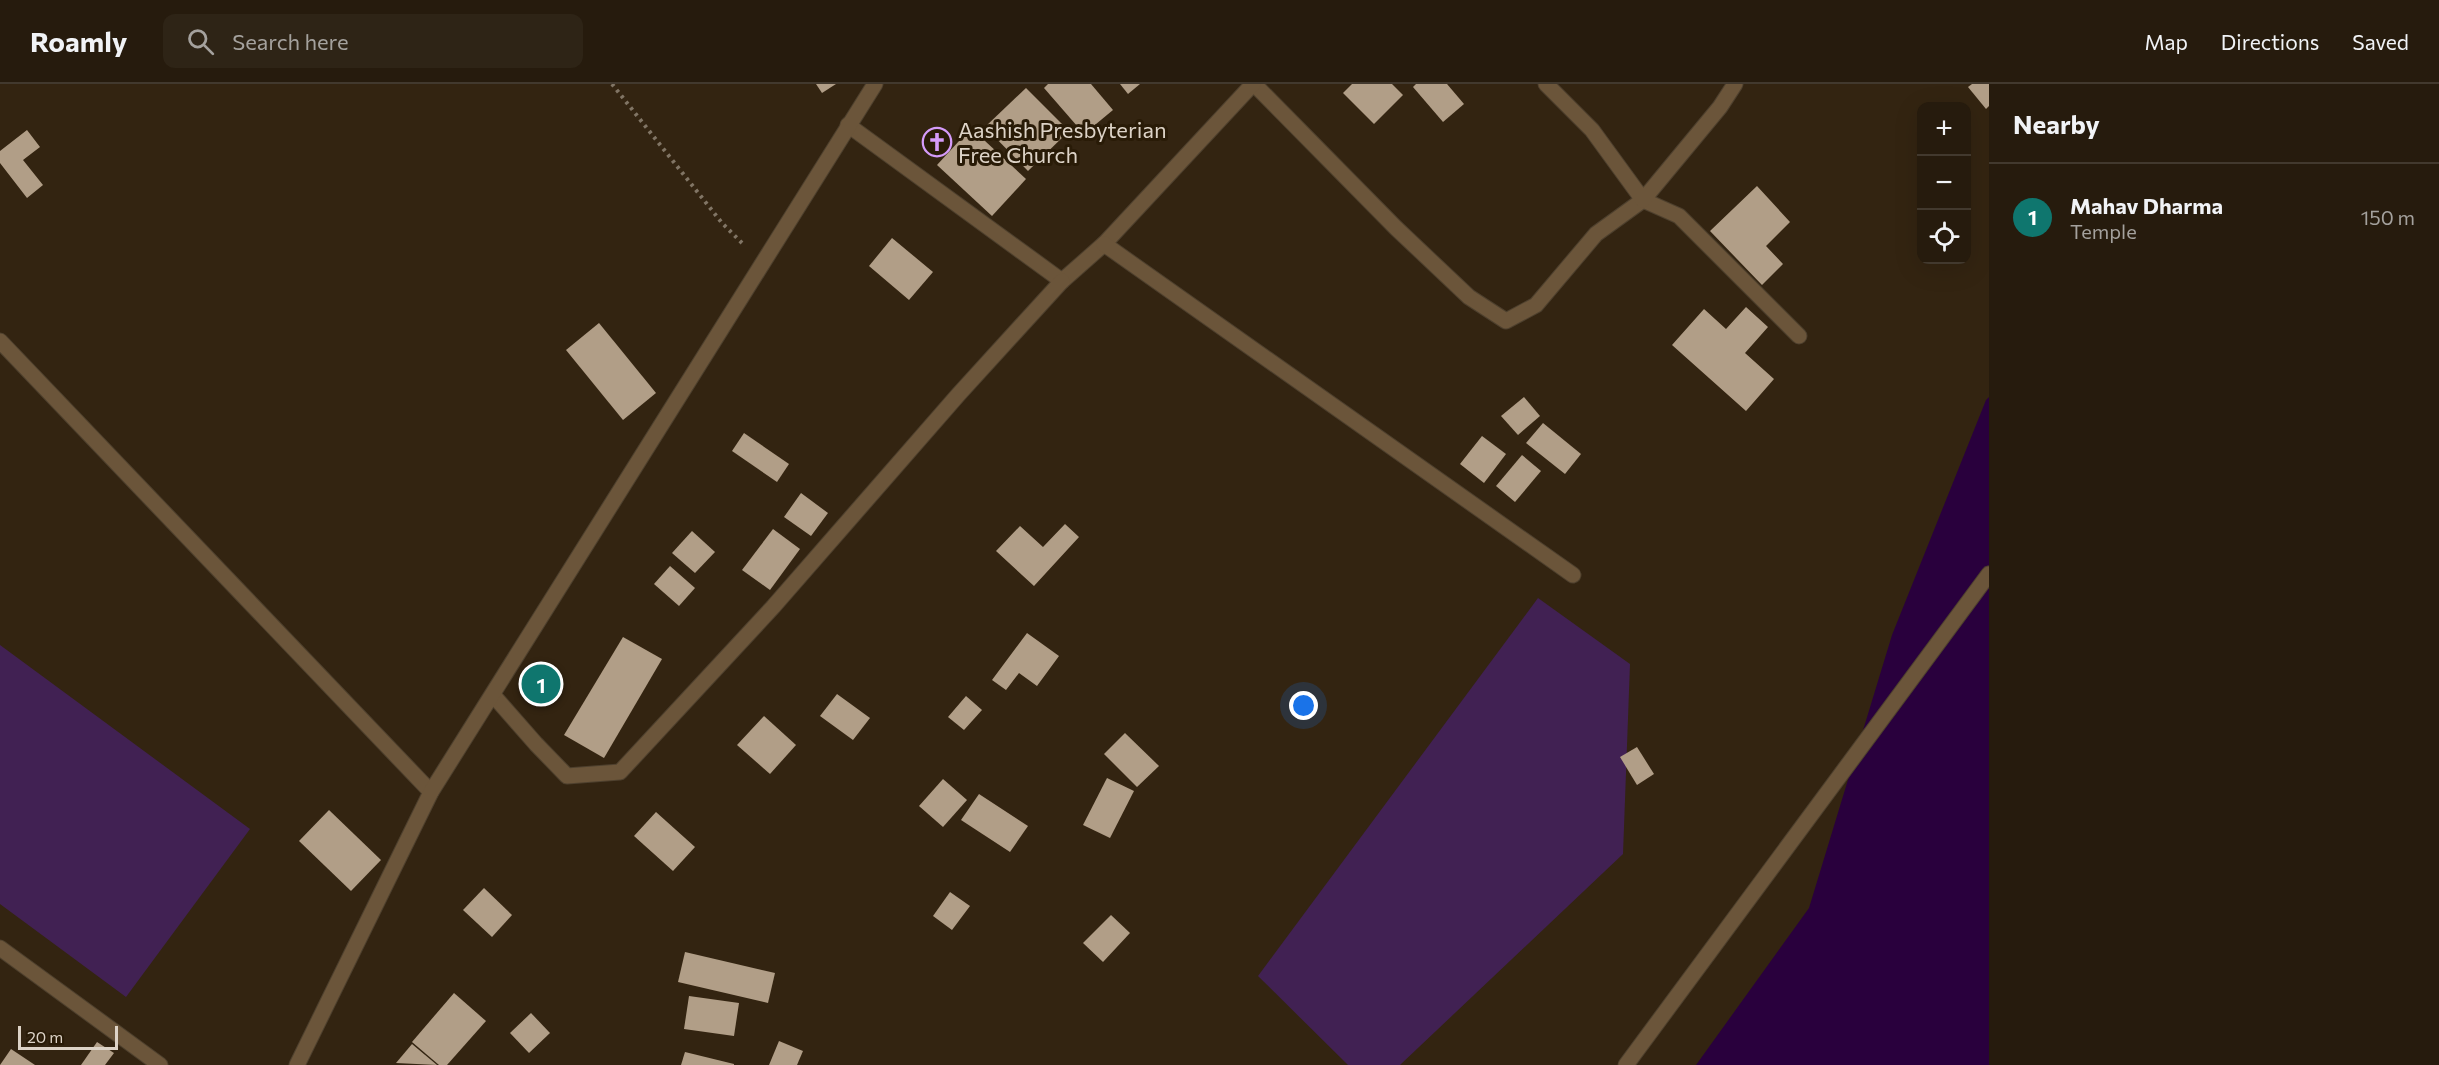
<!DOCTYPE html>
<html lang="en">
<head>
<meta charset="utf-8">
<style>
	:root { --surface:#261b0d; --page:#2e2416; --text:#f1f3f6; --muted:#a4a19d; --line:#42392e; --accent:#0f766e }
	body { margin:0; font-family:Commissioner,sans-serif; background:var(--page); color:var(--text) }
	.controls { position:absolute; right:18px; top:18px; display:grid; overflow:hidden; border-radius:12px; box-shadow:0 6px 24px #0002 }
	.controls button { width:54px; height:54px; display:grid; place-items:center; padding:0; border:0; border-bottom:2px solid var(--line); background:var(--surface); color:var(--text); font:30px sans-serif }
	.scale { position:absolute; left:18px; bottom:15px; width:100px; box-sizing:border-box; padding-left:6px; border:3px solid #ddd3c7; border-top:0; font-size:16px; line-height:21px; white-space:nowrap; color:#ddd3c7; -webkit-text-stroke:4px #291b07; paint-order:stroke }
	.you { position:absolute; left:1304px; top:622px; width:21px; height:21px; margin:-15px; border:4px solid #fff; border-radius:50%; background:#1a73e8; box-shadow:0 0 0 9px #1a73e833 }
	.badge { display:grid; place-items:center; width:39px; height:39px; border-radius:50%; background:var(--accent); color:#fff; font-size:20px; font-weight:700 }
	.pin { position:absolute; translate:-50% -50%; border:3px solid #fff; box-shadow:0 2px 6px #0006 }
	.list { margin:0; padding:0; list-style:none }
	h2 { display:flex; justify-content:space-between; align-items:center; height:78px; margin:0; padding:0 24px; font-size:26px }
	h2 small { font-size:20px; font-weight:400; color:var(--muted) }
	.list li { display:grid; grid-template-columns:39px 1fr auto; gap:18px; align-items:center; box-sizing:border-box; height:108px; padding:0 24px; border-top:2px solid var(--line) }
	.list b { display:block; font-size:22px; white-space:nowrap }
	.list p { margin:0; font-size:20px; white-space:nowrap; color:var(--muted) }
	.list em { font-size:20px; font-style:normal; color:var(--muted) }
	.icon { flex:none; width:33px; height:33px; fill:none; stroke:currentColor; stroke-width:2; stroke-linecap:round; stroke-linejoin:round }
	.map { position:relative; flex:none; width:1989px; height:981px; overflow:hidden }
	header { display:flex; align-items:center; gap:36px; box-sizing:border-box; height:84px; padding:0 30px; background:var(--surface); border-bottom:2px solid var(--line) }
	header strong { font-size:28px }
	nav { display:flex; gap:33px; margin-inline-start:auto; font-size:21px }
	.search { width:420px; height:54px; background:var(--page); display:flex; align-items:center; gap:15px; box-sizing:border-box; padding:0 21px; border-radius:12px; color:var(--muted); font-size:22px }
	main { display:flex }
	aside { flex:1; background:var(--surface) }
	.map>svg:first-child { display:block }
	.green { fill:#412153 }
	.water { fill:#29003d }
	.building { fill:#b19e87 }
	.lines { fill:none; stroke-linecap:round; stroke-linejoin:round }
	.street-casing { stroke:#4e402e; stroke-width:17 }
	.path { stroke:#817565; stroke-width:4; stroke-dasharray:3 4.5; stroke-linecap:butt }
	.street { stroke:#6b553a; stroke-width:15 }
	.labels { text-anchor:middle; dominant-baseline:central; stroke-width:6; stroke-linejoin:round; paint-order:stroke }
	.poi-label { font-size:22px; fill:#ddd3c7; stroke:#291b07; text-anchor:start }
</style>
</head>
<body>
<header>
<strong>Roamly</strong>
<div class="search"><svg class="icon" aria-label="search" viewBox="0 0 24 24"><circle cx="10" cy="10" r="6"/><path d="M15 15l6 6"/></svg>Search here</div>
<nav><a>Map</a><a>Directions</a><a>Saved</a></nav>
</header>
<main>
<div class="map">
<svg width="1989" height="981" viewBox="0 0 1989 981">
	<rect width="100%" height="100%" fill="#332411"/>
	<!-- green -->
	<g class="green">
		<polygon points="1538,514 1630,580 1623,770 1400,981 1348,981 1258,892"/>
		<polygon points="0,561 250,745 126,913 0,820"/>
	</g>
	<!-- water -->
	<polygon class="water" points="1989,313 1989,981 1696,981 1809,824 1892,551 1986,316"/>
	<!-- building -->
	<g class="building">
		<polygon points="816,0 836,0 822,9"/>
		<polygon points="1048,0 1091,0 1113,26 1084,50 1044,4"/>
		<polygon points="1120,0 1140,0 1128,10"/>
		<polygon points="1352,0 1392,0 1403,11 1374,40 1343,9"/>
		<polygon points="1416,0 1447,0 1464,20 1443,38 1413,3"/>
		<polygon points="1972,0 1989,0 1989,22 1986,25 1968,3"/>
		<polygon points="1026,4 1069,47 1028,87 985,43"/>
		<polygon points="971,44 1026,95 992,132 937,81"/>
		<polygon points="27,46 40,63 23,76 43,101 27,114 0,79 0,67"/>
		<polygon points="1757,102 1790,138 1766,162 1783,180 1762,201 1710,147"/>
		<polygon points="892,154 933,188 909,216 869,182"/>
		<polygon points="1746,223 1768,243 1745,269 1774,295 1746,327 1672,261 1704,225 1726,245"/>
		<polygon points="599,239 656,309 623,336 566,266"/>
		<polygon points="1524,313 1540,332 1518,351 1501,332"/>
		<polygon points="1543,339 1581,370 1565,390 1526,359"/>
		<polygon points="744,349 789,380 777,398 732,367"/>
		<polygon points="1482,352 1506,370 1484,399 1460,380"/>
		<polygon points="1522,371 1541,387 1515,418 1496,402"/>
		<polygon points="801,409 828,429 811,452 784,433"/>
		<polygon points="1065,440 1079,453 1034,502 996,467 1020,442 1043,463"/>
		<polygon points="773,445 800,465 770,506 742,486"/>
		<polygon points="692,447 715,468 695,489 672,469"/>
		<polygon points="670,482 695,504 679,522 654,500"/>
		<polygon points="1027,549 1059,572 1037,602 1019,589 1006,606 992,596"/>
		<polygon points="623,553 662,575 604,674 564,651"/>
		<polygon points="837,610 870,634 853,656 820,632"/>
		<polygon points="966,612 982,626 964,646 948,633"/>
		<polygon points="764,632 796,661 770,690 737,661"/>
		<polygon points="1125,649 1159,682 1137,703 1104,670"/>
		<polygon points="1637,663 1654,690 1637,701 1620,673"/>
		<polygon points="1107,694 1134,707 1110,754 1083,741"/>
		<polygon points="943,695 967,716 943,743 919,722"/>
		<polygon points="979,710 1028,742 1010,768 961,736"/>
		<polygon points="329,726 381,776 351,807 299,757"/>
		<polygon points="656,728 695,763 673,787 634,752"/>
		<polygon points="484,804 512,831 492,853 463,826"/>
		<polygon points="950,808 970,822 952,846 933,832"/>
		<polygon points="1111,831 1130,849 1103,878 1083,859"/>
		<polygon points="685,868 775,889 768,919 678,898"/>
		<polygon points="454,909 486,937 447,981 439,981 412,958"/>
		<polygon points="689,912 739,919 734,952 684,945"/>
		<polygon points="531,929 550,949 529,969 510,949"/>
		<polygon points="779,957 803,967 797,981 769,981"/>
		<polygon points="97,958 114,969 105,981 81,981"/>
		<polygon points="412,960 437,981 396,979"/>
		<polygon points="11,965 35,981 0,981"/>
		<polygon points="685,968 734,980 734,981 681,981"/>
	</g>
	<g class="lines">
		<!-- street casing -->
		<g class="street-casing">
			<g id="street">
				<polyline points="1254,0 1396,144 1469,213 1506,237 1536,221 1596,150 1643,116 1679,132 1799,252"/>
				<polyline points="1546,0 1592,46 1643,116 1720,23 1735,0"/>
				<polyline points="848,41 1062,197 1104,160 1253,0"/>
				<polyline points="1104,160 1573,491"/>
				<polyline points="0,257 431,708"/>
				<polyline points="493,611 536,660 567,692 620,688 773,523 958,311 1062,197"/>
				<polyline points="0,864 160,981"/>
				<polyline points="297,981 431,708 875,0"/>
				<polyline points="1626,981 1989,490"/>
			</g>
		</g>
		<!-- path -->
		<polyline class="path" points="612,0 722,139 745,162"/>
		<!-- street -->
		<use href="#street" class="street"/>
	</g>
	<!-- icons -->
	<defs>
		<g id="church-ring" transform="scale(1.5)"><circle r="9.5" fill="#291b07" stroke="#d59bfa" stroke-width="1.5"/><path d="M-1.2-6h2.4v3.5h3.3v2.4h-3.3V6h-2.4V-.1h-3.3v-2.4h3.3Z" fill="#d59bfa"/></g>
	</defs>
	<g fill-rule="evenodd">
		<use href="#church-ring" x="937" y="58"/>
	</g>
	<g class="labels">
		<!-- poi labels -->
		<g class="poi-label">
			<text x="958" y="45">Aashish Presbyterian<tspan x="958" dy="25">Free Church</tspan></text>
		</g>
	</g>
</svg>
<div class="controls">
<button>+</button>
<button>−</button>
<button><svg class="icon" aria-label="locate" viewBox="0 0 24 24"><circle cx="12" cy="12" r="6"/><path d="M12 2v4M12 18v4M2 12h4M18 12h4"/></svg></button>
</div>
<div class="scale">20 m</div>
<div class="you"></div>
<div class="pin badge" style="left:541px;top:600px">1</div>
</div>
<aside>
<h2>Nearby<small></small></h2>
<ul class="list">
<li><span class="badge">1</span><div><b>Mahav Dharma</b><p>Temple</p></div><em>150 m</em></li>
</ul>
</aside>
</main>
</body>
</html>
